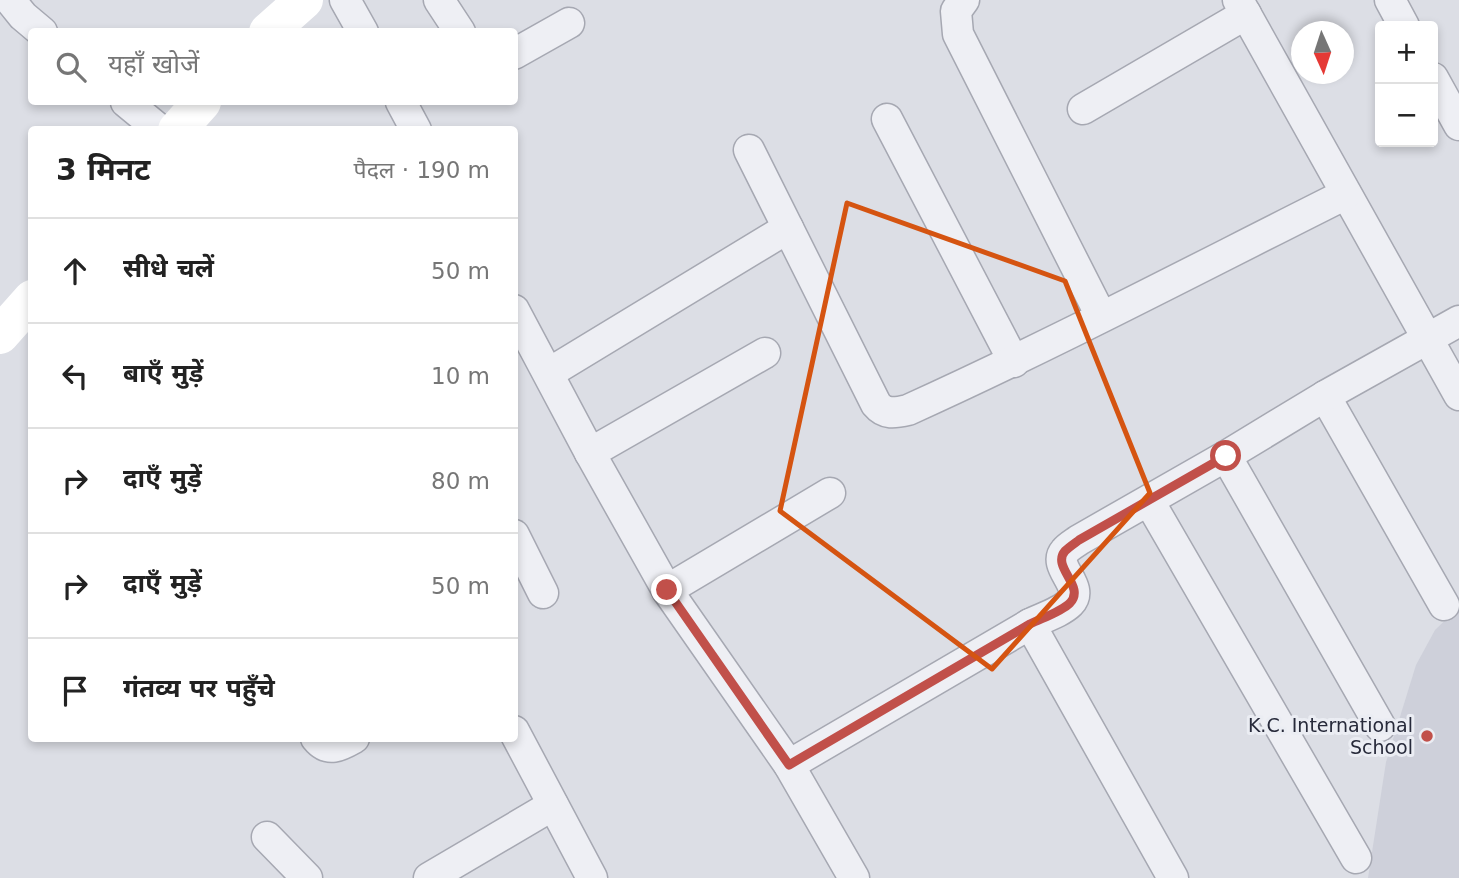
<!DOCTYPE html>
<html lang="hi">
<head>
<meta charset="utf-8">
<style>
	:root { --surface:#fff; --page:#f2f2f2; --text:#222; --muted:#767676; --line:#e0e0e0 }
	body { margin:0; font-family:"DejaVu Sans","Noto Sans Devanagari",sans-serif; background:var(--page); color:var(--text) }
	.controls { position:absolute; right:21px; top:21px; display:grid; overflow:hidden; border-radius:7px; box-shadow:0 4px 10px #0003 }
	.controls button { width:63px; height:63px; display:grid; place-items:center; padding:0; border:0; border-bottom:2px solid var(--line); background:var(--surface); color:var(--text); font:35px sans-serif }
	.compass { position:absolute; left:1291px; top:21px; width:63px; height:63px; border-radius:50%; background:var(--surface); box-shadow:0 4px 10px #0003; rotate:177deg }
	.stop { position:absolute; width:21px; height:21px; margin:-16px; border:5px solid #c1504a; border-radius:50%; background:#fff }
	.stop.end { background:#c1504a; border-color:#fff; box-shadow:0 2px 7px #0008 }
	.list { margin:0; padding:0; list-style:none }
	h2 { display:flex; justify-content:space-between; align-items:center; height:91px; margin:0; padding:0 28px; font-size:30px }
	h2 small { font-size:23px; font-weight:400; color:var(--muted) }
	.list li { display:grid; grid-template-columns:46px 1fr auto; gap:21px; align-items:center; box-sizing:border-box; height:105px; padding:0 28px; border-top:2px solid var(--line) }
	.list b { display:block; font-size:26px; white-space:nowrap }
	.list em { font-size:23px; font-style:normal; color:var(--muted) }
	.icon { flex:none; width:38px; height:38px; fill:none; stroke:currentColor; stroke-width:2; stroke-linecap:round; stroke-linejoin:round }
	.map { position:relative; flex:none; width:1459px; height:878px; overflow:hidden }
	.search { position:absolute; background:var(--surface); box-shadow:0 4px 10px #0003; left:28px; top:28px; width:490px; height:77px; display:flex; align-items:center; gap:18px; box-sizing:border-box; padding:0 24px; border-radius:7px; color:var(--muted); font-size:26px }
	.panel { position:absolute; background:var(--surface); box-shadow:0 4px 10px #0003; left:28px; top:126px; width:490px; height:616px; border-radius:7px }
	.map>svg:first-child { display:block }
	.built { fill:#ced0da }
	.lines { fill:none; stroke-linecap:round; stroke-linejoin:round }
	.street-casing { stroke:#a6a8b2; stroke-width:33 }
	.street { stroke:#eeeff4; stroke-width:30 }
	.secondary { stroke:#fff; stroke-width:38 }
	.route { stroke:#c1504a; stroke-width:9 }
	.marked { fill:none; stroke:#d55411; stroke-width:5; stroke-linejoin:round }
	.poi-dot { fill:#c1504a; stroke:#ebedf3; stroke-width:2.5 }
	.labels { text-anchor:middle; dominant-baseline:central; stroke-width:6; stroke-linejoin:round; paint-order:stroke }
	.poi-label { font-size:19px; fill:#272a3a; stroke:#ebedf3; text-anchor:end }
</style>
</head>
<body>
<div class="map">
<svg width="1459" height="878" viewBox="0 0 1459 878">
	<rect width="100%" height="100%" fill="#dcdee5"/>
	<!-- built -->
	<polygon class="built" points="1459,607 1459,878 1368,878 1386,762 1416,665 1435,630"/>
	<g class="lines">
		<!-- street casing -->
		<g class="street-casing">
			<g id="street">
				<polyline points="10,0 23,16 42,32"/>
				<polyline points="345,0 363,32"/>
				<polyline points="439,0 460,32"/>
				<polyline points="964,0 956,11 958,34 1101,316"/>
				<polyline points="1238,0 1459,395"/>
				<polyline points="1390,0 1404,26"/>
				<polyline points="514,54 569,23"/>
				<polyline points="1433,78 1459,125"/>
				<polyline points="126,102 160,130"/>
				<polyline points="401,102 416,130"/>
				<polyline points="1083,109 1246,14"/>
				<polyline points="887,119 1014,362"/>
				<path d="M749,150L876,404C885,415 895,413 908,410C1056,343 1200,267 1346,194"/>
				<polyline points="514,310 590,453 667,590 789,765 854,878"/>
				<polyline points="549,373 788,228"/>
				<polyline points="1325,396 1444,605"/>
				<polyline points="590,453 765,353"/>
				<polyline points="1226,456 1380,726"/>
				<polyline points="1149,501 1356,858"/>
				<polyline points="514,535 543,593"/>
				<polyline points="667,590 830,493"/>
				<polyline points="1030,624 1173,878"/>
				<polyline points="514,731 592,878"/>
				<path d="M316,738C328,753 340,746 354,738"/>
				<path d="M789,765L1030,624C1042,618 1061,612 1070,603C1086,586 1051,567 1065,551C1068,547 1075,543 1079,540L1226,456L1325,396L1459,321"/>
				<polyline points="267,837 307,878"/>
				<polyline points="429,878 553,805"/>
			</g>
		</g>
		<!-- street -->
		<use href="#street" class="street"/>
		<!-- secondary -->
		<g class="secondary">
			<polyline points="268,32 304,0"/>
			<polyline points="177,130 202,102"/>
			<polyline points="0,335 32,299"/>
		</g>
	</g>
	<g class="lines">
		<!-- route -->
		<path class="route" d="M667,590L789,765L1030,624C1042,618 1061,612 1070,603C1086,586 1051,567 1065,551C1069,547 1075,543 1079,540L1226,456"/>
	</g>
	<!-- marked area -->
	<path class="marked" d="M847,203L1065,281L1150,493L992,669L780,511Z"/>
	<!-- markers -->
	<circle class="poi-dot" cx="1427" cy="736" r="7"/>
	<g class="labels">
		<!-- poi labels -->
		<g class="poi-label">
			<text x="1413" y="725">K.C. International<tspan x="1413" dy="22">School</tspan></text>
		</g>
	</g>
</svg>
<div class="controls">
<button>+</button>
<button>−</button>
</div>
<svg class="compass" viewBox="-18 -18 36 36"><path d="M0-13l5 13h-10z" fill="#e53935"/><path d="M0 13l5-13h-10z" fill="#767676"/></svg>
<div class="stop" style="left:1226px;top:456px"></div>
<div class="stop end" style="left:667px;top:590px"></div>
<div class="search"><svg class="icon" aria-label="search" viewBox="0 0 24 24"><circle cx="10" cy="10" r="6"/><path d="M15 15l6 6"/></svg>यहाँ खोजें</div>
<section class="panel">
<h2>3 मिनट<small>पैदल · 190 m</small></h2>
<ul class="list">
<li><svg class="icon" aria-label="ahead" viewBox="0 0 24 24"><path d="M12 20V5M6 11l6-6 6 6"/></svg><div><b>सीधे चलें</b></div><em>50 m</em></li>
<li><svg class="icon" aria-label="left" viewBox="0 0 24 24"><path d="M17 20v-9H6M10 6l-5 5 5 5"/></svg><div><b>बाएँ मुड़ें</b></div><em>10 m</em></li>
<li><svg class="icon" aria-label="right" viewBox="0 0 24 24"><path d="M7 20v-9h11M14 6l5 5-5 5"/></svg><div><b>दाएँ मुड़ें</b></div><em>80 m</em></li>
<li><svg class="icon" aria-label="right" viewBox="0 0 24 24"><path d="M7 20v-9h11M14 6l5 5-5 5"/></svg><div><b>दाएँ मुड़ें</b></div><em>50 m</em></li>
<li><svg class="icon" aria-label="arrive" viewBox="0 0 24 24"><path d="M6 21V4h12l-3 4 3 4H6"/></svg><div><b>गंतव्य पर पहुँचे</b></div></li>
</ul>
</section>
</div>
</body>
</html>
